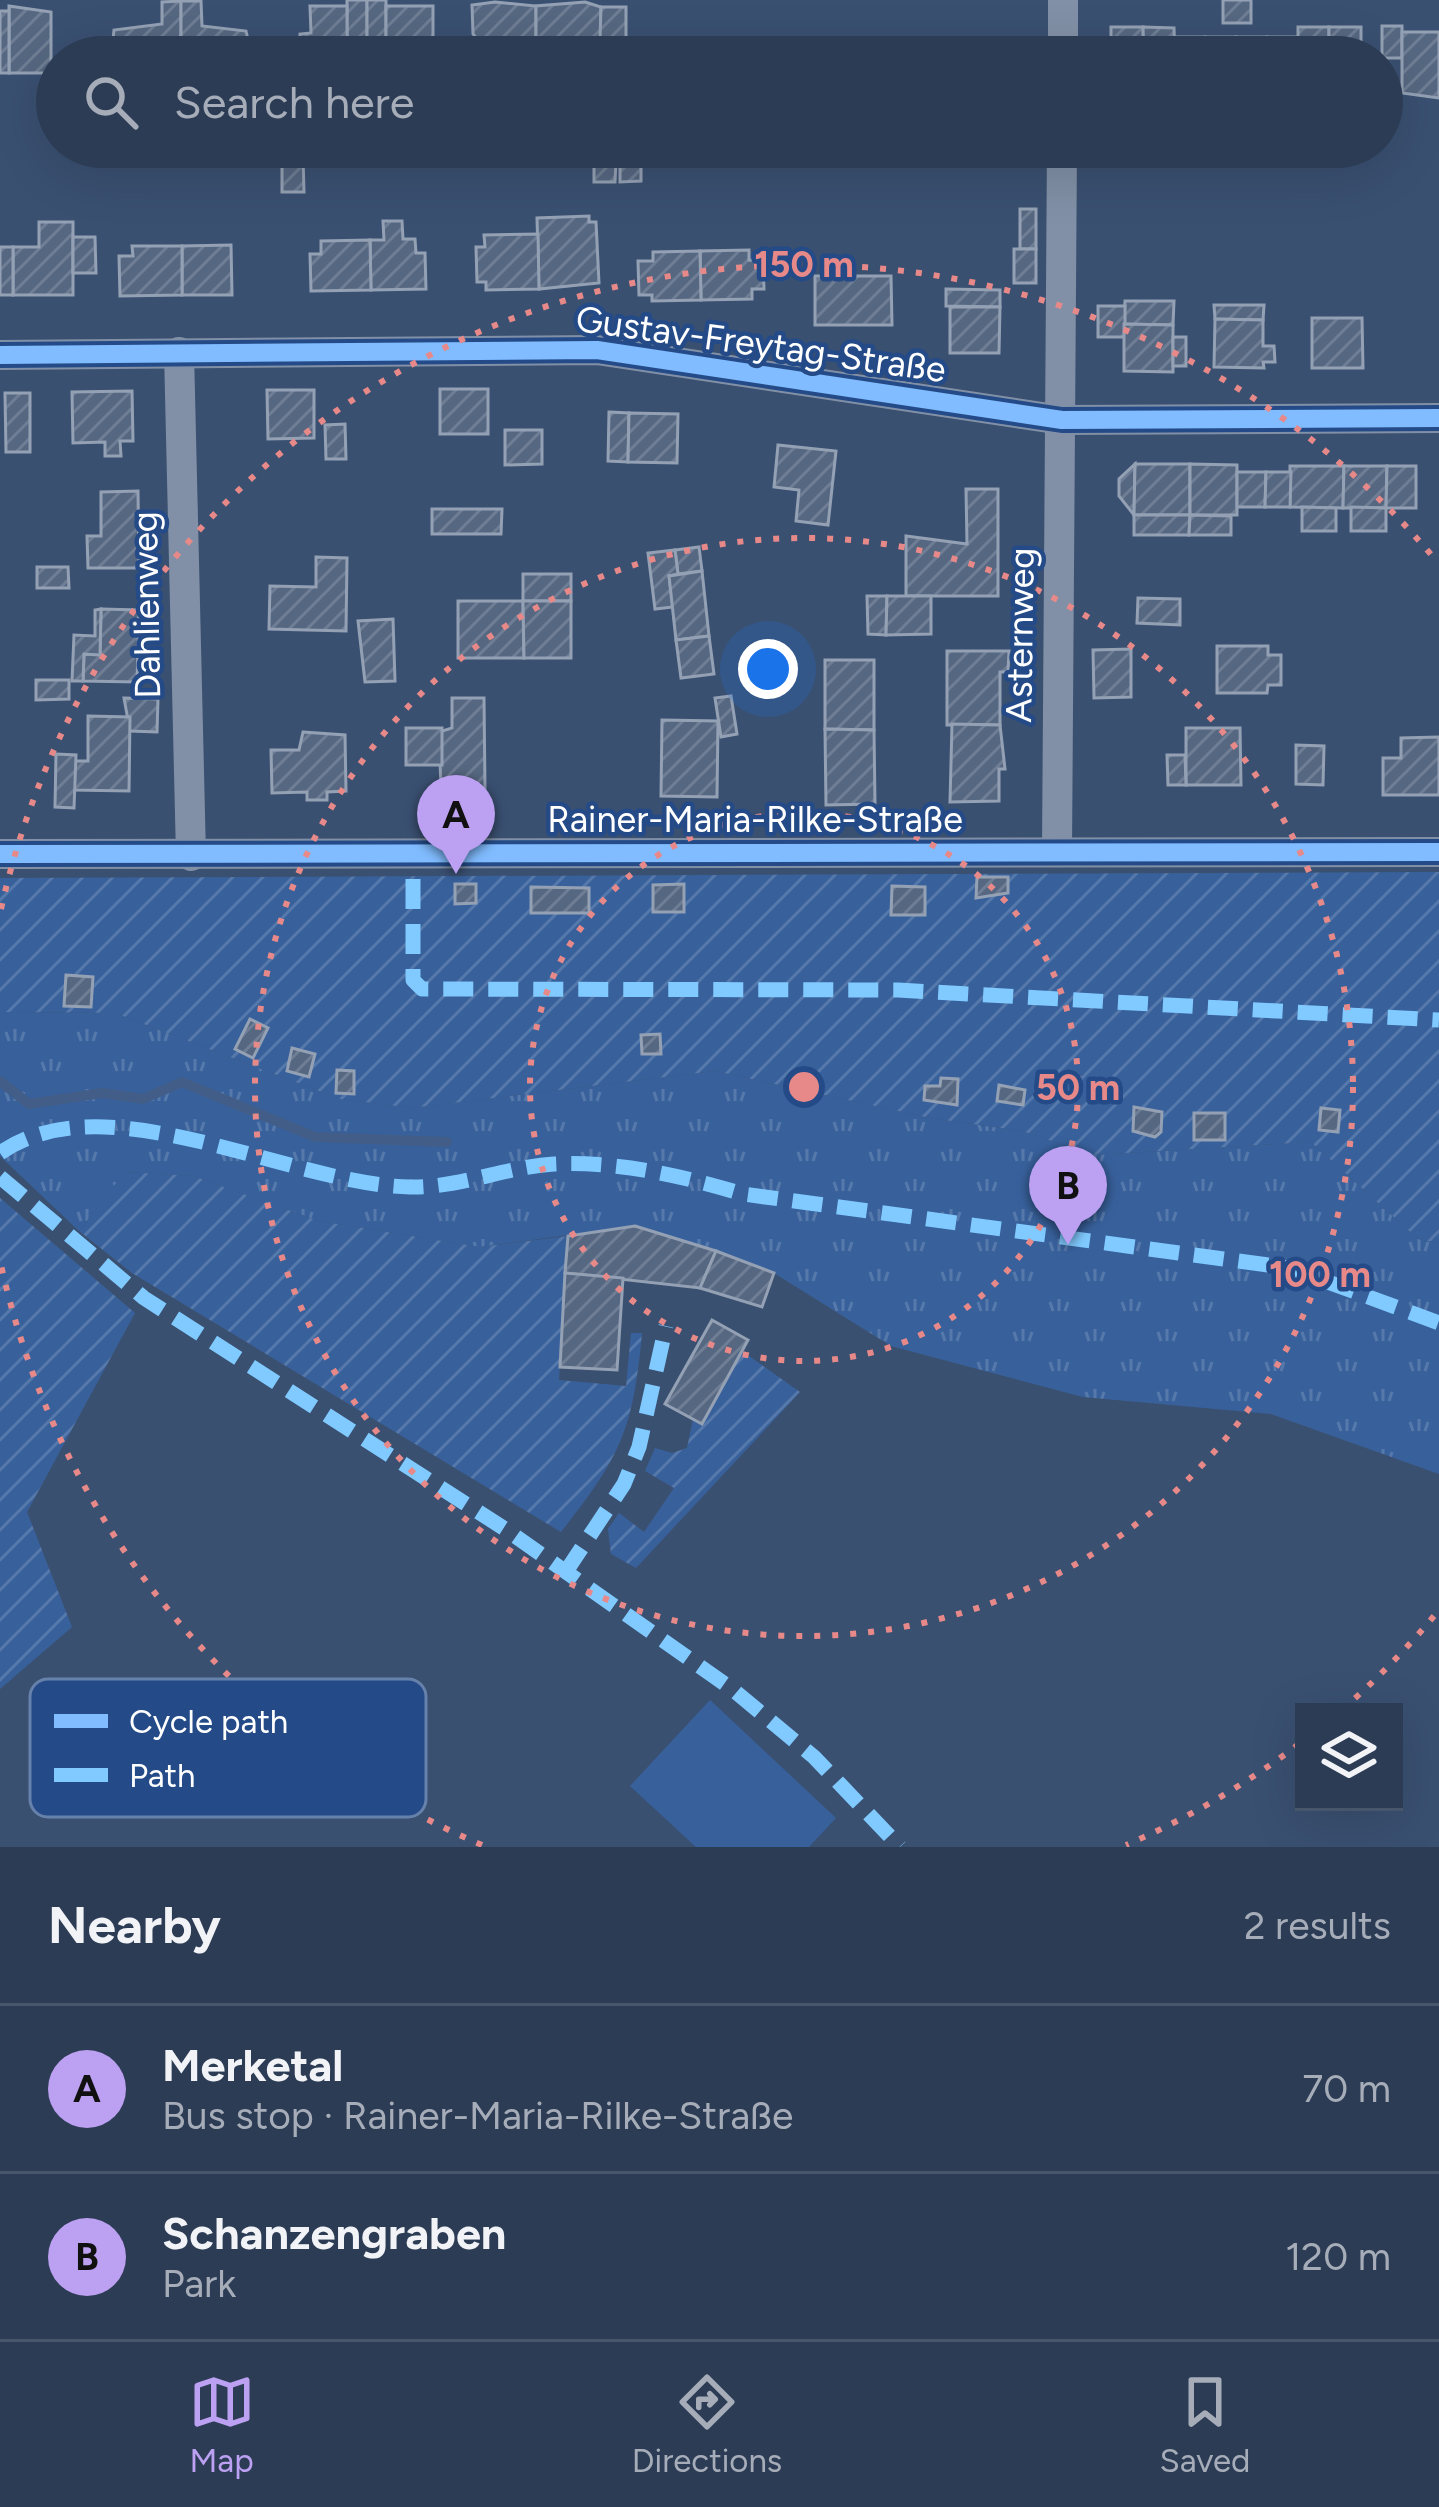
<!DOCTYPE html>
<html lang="en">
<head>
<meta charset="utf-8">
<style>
	:root { --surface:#2c3c55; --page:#38475f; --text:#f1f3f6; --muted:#a6adb9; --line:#48566c; --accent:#bca0f2 }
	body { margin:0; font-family:Figtree,sans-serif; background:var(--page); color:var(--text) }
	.controls { position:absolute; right:36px; bottom:36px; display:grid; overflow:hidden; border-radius:0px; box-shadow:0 12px 48px #0002 }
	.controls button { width:108px; height:108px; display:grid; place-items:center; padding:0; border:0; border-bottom:3px solid var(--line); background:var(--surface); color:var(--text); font:60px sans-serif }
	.you { position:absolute; left:768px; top:669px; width:42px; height:42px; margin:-30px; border:9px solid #fff; border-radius:50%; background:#1a73e8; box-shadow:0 0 0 18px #1a73e833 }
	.badge { display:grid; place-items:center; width:78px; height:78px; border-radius:50%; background:var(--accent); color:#111; font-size:39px; font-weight:700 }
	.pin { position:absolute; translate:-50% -99px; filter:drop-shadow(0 3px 6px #0008) }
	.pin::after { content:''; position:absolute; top:63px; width:42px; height:36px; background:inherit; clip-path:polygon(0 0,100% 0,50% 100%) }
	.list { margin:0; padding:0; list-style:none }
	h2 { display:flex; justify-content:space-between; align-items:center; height:156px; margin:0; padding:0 48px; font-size:51px }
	h2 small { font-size:39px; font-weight:400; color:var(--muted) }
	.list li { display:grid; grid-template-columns:78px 1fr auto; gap:36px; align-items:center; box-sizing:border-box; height:168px; padding:0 48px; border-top:3px solid var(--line) }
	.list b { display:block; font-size:45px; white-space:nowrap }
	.list p { margin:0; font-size:39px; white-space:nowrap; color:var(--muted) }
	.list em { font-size:39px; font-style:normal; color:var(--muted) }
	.icon { flex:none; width:66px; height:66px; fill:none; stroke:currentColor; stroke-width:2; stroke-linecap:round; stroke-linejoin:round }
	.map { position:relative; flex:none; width:1439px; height:1847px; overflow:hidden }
	.search { position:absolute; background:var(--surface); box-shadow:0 12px 48px #0002; left:36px; right:36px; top:36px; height:132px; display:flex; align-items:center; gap:30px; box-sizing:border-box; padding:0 42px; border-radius:66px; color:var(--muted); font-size:45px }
	.sheet { height:492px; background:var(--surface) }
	nav { display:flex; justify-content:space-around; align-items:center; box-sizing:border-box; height:168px; border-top:3px solid var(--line); background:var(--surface); font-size:33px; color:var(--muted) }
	nav a { display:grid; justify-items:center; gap:6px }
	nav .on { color:var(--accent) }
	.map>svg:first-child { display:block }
	.grass { fill:#38619c }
	.park { fill:url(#park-tufts) }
	.garden { fill:url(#garden-furrows) }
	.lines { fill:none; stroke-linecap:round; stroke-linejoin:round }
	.stream { stroke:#425e88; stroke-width:10 }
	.building { fill:url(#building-hatch); stroke:#94a1b4; stroke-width:3 }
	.street { stroke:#8190a6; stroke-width:30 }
	.quiet { stroke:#80caff; stroke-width:15; stroke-dasharray:30 15; stroke-linecap:butt }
	.cycleway-casing { stroke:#244b87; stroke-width:26 }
	.cycleway { stroke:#80bcff; stroke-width:18 }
	.ring { fill:none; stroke:#e88989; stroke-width:6; stroke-dasharray:6 12 }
	.labels { text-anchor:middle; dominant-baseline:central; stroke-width:9; stroke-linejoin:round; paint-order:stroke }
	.street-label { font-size:36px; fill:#fff; stroke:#244b87 }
	.key { fill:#244b87; stroke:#6681ab; stroke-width:3 }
	.key-label { font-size:33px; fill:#fff }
	.centre { fill:#e88989; stroke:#244b87; stroke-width:6 }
	.ring-label { font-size:36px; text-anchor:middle; font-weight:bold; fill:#e88989; stroke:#244b87; stroke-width:9; stroke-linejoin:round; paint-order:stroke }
</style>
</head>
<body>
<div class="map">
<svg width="1439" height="1847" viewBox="0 0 1439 1847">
	<defs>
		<pattern id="park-tufts" width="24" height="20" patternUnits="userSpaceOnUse" patternTransform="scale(3)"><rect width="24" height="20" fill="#38619c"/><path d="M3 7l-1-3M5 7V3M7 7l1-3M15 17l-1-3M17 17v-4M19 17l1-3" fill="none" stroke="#5679ab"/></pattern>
		<pattern id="garden-furrows" width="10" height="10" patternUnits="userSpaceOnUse" patternTransform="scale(3)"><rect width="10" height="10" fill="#38619c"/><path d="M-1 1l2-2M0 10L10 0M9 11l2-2" fill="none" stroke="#5679ab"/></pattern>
		<pattern id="building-hatch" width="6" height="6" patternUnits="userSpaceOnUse" patternTransform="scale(3)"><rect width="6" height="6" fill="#566781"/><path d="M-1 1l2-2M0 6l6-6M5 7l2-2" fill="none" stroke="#6f7e94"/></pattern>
	</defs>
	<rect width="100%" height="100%" fill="#3a5071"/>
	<!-- grass -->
	<polygon class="grass" points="710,1700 836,1818 809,1847 696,1847 630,1786"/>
	<!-- park -->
	<polygon class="park" points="0,1012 115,1013 340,1099 412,1108 715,1071 930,1118 1022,1131 1093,1155 1311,1142 1418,1239 1439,1243 1439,1474 1271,1414 1083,1397 891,1346 774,1273 635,1226 480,1247 319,1221 193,1176 125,1172 79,1231 0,1156"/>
	<!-- garden -->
	<g class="garden">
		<polygon points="1439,872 1439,1243 1418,1239 1311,1142 1093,1155 1022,1131 930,1118 715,1071 412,1108 340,1099 115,1013 0,1012 0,878"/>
		<path d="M125,1172L193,1176L319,1221L480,1247L568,1236L559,1380L626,1386L631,1333H642C633,1430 621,1456 561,1532L132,1273L79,1231Z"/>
		<polygon points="0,1198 135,1313 27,1512 72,1627 0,1689"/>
		<polygon points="742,1351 800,1392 636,1568 611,1554 608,1529 619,1513 644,1532 674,1488 645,1471 655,1448 672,1453 687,1448 693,1419 701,1424"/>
	</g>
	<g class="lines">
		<!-- stream -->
		<polyline class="stream" points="0,1081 29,1104 102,1093 143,1099 182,1082 315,1137 447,1142"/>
	</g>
	<!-- building -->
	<g class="building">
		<rect x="347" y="0" width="20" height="57"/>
		<rect x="367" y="0" width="19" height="57"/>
		<rect x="1223" y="0" width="28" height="23"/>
		<polygon points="181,1 181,57 111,57 114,30 162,24 162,2"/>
		<polygon points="181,1 201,1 202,26 246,31 252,57 181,57"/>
		<polygon points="495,2 536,6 536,57 481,57 480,42 473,34 472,5"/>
		<polygon points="585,2 601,7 600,57 536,57 536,6"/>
		<polygon points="9,6 51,12 51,73 9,73"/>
		<polygon points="310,6 347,6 347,57 300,57 300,34 311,33"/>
		<rect x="386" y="6" width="47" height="51"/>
		<polygon points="601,7 626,7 626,39 600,39"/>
		<rect x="0" y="11" width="9" height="62"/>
		<rect x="1382" y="26" width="20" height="32"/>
		<polygon points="1111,27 1143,27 1144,57 1111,57"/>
		<polygon points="1143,27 1174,28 1175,57 1144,57"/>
		<rect x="1298" y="27" width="31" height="30"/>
		<rect x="1329" y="27" width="32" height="30"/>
		<polygon points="1402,32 1439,32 1439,98 1402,93"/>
		<rect x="1175" y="37" width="30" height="20"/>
		<rect x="1205" y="37" width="31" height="20"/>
		<rect x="1236" y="37" width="31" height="20"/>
		<rect x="1267" y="37" width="31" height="20"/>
		<polygon points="303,156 304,192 282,192 282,157"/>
		<polygon points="594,161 616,161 615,182 594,182"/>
		<polygon points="620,162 641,162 641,181 620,182"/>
		<rect x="1020" y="209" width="16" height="40"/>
		<polygon points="589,216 589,222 596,222 599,283 539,289 537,218"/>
		<polygon points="383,221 402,221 403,239 415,239 416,253 425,253 426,289 371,290 370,240 384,240"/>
		<polygon points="39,222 73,222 73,295 13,295 13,247 39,247"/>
		<polygon points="538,234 539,289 486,290 486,282 477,282 476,247 485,247 484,235"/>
		<polygon points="73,237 95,237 96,273 73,273"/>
		<polygon points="370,240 371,290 311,291 310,254 321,254 321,241"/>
		<polygon points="231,245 232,295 182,295 182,246"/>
		<polygon points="132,246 182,246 182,295 120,296 119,256 133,256"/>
		<rect x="0" y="247" width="13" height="48"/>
		<rect x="1014" y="249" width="22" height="34"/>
		<polygon points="749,250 749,260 763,261 764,289 752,289 752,299 701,300 700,251"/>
		<polygon points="700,251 701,300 652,301 652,295 639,295 638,261 653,261 653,252"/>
		<polygon points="815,276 891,276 892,325 815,325"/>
		<polygon points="946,289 1000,290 1000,307 946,306"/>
		<polygon points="1125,301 1174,301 1173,325 1124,324"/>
		<polygon points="1214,305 1264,305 1263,320 1215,319"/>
		<rect x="1098" y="306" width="27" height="31"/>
		<polygon points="950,307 1000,307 999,353 950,353"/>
		<polygon points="1312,318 1362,318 1363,368 1312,368"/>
		<polygon points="1215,319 1263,320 1263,346 1274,346 1275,362 1263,362 1264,368 1214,367"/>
		<polygon points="1124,324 1173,325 1173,372 1124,371"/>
		<rect x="1173" y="337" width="13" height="29"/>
		<rect x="440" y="389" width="48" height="45"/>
		<polygon points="267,390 314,390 314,438 268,439"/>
		<polygon points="132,391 133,441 120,441 121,456 105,456 105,442 73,443 72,392"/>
		<polygon points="5,393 30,393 30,452 6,452"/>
		<polygon points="609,412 629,413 628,462 608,461"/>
		<polygon points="629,413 678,414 677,463 628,462"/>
		<polygon points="345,424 346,459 326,459 325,425"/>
		<polygon points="505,430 542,430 542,464 505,465"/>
		<polygon points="778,445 836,451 828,525 796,521 799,490 774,487"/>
		<polygon points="1135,464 1134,515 1119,496 1119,479"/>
		<polygon points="1135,464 1190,464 1190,515 1134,515"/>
		<polygon points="1190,464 1237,465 1237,515 1190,515"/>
		<polygon points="1290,466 1344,466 1343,508 1290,507"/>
		<polygon points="1344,466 1387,466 1386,508 1343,508"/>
		<polygon points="1387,466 1416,466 1416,508 1386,508"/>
		<polygon points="1237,472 1266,472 1265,507 1237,507"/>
		<polygon points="1266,472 1291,472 1290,507 1265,507"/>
		<polygon points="966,489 998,489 998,596 906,596 906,536 967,544"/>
		<polygon points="138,491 139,568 88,568 87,536 101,536 101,492"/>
		<polygon points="1302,507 1336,508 1336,531 1302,531"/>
		<polygon points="1351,507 1386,508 1386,531 1351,531"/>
		<polygon points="432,509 502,509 501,534 432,534"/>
		<polygon points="1134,515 1190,515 1189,535 1134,535"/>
		<polygon points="1190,515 1231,516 1231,535 1189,535"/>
		<polygon points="699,547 702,571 678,574 675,550"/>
		<polygon points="675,550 678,574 669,576 673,607 655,609 648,553"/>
		<polygon points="316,557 347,558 346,631 269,629 270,586 316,587"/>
		<polygon points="37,567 68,567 69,588 37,588"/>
		<polygon points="702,571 709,636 676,640 669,576"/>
		<rect x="523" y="574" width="48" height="27"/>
		<polygon points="867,596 887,596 886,635 868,634"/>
		<polygon points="887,596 931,596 931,634 886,635"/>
		<polygon points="1138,598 1180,599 1180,625 1137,623"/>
		<polygon points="458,601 523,601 524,658 458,658"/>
		<polygon points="523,601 571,601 571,658 524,658"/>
		<polygon points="101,609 139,610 137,682 83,681 84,654 100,655"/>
		<polygon points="101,609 100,655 84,654 83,681 72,681 74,635 95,636 95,610"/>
		<polygon points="393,619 395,681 365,682 358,621"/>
		<polygon points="709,636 714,674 681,678 676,640"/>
		<polygon points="1217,646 1268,646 1268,655 1281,655 1281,685 1268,685 1267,693 1217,693"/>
		<polygon points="1131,649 1131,697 1094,698 1093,650"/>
		<polygon points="947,651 1009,651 1008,672 1000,672 1000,725 947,725"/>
		<polygon points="825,660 874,660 874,730 825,729"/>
		<polygon points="36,680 69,680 69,699 36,700"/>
		<polygon points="731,696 737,734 721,737 715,698"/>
		<polygon points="124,698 158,699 157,732 130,731"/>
		<polygon points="452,698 484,698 485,790 472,790 472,799 455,799 455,789 441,789 439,732 452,728"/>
		<polygon points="88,716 130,717 129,791 73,790 74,761 88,761"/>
		<polygon points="662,720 718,721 717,797 661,796"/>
		<polygon points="952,724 1000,725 1005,769 999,769 999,801 950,802"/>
		<rect x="406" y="728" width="36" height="37"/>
		<polygon points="1186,728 1240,728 1241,785 1186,785"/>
		<polygon points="825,729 874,730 875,804 826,805"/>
		<polygon points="303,732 345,735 346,791 327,792 327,800 307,800 307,792 272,793 271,750 299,750"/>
		<polygon points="1439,737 1439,795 1383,795 1383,758 1401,758 1401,738"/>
		<polygon points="1296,745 1324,746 1323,785 1296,784"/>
		<polygon points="56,754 76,755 74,808 55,807"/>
		<polygon points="1167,755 1185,755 1186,785 1168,785"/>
		<polygon points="977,877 1008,877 1008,893 976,898"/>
		<polygon points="455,884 476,884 476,903 455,904"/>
		<polygon points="684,884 684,912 653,912 653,885"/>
		<polygon points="892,886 925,887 925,915 891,915"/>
		<polygon points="531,887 589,888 589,913 531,913"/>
		<polygon points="66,975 93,977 91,1007 64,1006"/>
		<polygon points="250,1019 268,1028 253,1058 235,1049"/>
		<polygon points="660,1034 661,1054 642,1054 641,1035"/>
		<polygon points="292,1048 315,1054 309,1077 287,1071"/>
		<polygon points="337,1070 354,1071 354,1094 336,1093"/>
		<polygon points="941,1078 958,1079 957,1105 924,1100 925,1086 940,1086"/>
		<polygon points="999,1085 1025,1090 1023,1105 997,1101"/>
		<polygon points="1134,1107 1162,1112 1161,1132 1155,1137 1133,1131"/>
		<polygon points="1321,1108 1340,1110 1338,1132 1319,1130"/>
		<rect x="1194" y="1113" width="31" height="27"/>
		<polygon points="635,1226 716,1251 700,1288 565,1273 568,1236"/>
		<polygon points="716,1251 774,1273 762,1307 700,1288"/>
		<polygon points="565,1273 623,1278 617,1370 560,1367"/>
		<polygon points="712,1320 748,1340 702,1424 665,1404"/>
	</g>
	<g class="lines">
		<!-- street -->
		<g class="street">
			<polyline points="1063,57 1063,0"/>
			<polyline points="179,352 191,856"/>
			<polyline points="0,355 597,350 1062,420 1439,418"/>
			<polyline points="1057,851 1062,147"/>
			<polyline points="0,854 1439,852"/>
		</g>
		<!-- quiet -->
		<g class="quiet">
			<polyline points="413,879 413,980 422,989 898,990 1439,1020"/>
			<path d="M0,1153C107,1079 290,1185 410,1187C458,1188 506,1167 554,1164C619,1161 683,1176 743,1194L1290,1268L1439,1323"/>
			<polyline points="0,1177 144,1298 505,1529 732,1689 814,1757 900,1847"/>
			<polyline points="565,1573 624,1484 639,1447 666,1326"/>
		</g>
		<!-- cycleway casing -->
		<g class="cycleway-casing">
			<g id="cycleway">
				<polyline points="0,355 597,350 1062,420 1439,418"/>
				<polyline points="0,854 1439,852"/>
			</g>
		</g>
		<!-- cycleway -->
		<use href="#cycleway" class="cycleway"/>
	</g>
	<!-- distance rings -->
	<g class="ring">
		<circle cx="804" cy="1087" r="274"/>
		<circle cx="804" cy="1087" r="549"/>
		<path d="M1434 1616A823 823 0 0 1 1344 1708M1299 1744A823 823 0 0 1 1126 1845M482 1845A823 823 0 0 1 1 1265M1 909A823 823 0 0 1 1434 558"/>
	</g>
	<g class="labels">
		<!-- street labels -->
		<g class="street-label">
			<text transform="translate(761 344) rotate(8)">Gustav-Freytag-Straße</text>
			<text transform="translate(146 605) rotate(-91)">Dahlienweg</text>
			<text transform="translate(1020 635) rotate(-89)">Asternweg</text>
			<text x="755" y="819">Rainer-Maria-Rilke-Straße</text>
		</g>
	</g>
	<!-- legend -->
	<rect x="30" y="1679" width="396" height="138" rx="18" class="key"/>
	<rect x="54" y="1714" width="54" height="14" fill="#80bcff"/>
	<rect x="54" y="1768" width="54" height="14" fill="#80caff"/>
	<g class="key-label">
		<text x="129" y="1733">Cycle path</text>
		<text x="129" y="1787">Path</text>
	</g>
	<circle cx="804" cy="1087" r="18" class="centre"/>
	<g class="ring-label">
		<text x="804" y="277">150 m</text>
		<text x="1078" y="1100">50 m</text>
		<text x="1320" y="1287">100 m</text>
	</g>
</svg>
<div class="controls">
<button><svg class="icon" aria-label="layers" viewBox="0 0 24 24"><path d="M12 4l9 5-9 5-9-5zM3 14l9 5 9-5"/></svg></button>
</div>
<div class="you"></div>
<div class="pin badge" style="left:456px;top:874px">A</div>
<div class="pin badge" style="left:1068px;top:1245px">B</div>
<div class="search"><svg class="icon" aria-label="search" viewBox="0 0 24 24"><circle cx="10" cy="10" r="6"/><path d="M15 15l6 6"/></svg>Search here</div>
</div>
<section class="sheet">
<h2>Nearby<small>2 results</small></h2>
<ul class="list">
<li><span class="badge">A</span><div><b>Merketal</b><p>Bus stop · Rainer-Maria-Rilke-Straße</p></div><em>70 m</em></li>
<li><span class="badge">B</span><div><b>Schanzengraben</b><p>Park</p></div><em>120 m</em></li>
</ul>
</section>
<nav>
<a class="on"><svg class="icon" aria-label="map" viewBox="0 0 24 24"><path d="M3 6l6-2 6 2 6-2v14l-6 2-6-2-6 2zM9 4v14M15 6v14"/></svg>Map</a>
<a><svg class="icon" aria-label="directions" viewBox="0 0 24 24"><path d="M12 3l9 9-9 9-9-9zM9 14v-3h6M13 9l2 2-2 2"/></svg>Directions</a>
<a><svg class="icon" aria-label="saved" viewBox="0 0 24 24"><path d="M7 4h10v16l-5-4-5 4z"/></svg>Saved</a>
</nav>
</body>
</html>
